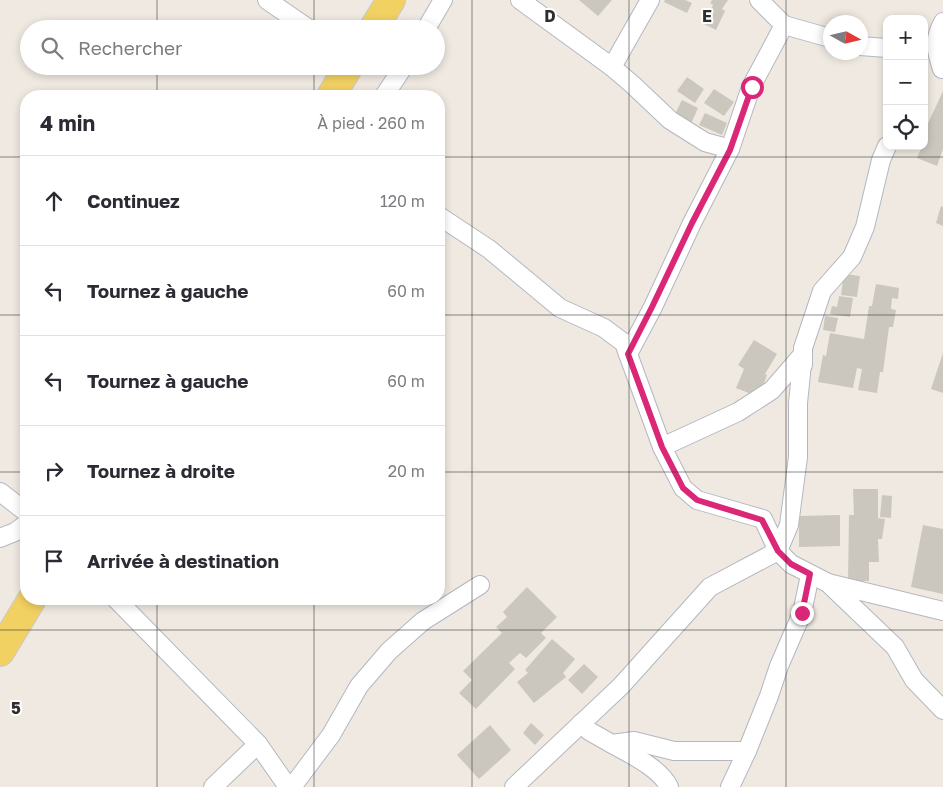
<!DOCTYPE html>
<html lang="fr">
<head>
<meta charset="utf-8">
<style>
	:root { --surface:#fff; --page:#f2f2f3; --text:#2b2b33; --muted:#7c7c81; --line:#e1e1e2 }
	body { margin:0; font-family:"Golos Text",sans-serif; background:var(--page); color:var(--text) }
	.controls { position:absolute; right:15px; top:15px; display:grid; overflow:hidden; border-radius:10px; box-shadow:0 2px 8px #0003 }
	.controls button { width:45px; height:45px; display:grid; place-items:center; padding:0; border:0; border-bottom:1px solid var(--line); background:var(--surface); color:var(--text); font:25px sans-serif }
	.compass { position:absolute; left:823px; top:15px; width:45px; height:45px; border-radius:50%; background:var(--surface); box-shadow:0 2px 8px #0003; rotate:98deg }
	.stop { position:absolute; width:15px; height:15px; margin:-11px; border:4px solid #db2777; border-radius:50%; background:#fff }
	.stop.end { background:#db2777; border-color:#fff; box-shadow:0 1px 5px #0008 }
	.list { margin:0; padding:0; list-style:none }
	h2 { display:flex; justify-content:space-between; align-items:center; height:65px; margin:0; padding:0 20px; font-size:21px }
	h2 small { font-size:16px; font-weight:400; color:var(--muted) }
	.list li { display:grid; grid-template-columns:32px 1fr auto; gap:15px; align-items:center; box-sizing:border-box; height:90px; padding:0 20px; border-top:1px solid var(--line) }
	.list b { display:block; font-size:19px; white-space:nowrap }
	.list em { font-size:16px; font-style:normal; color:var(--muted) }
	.icon { flex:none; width:28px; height:28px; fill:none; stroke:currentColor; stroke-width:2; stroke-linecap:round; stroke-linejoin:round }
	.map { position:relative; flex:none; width:943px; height:787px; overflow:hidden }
	.search { position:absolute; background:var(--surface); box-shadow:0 2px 8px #0003; left:20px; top:20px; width:425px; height:55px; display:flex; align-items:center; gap:12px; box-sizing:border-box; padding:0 18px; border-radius:28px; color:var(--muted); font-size:19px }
	.panel { position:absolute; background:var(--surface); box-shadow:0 2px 8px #0003; left:20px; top:90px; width:425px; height:515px; border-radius:20px }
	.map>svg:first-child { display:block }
	.building { fill:#cbc7bf }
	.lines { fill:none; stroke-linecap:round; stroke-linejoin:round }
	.minor-casing { stroke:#b4b7c1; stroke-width:20 }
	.primary-casing { stroke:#c9c9c9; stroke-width:30 }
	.minor { stroke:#fff; stroke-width:18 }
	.primary { stroke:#f2d163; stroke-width:28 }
	.route { stroke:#db2777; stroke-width:6 }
	.grid { fill:none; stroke:#2e2e2e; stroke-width:1; stroke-opacity:0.55 }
	.grid-label { font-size:16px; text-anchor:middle; font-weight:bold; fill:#2e2e2e; stroke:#fff; stroke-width:4; stroke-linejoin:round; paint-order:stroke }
</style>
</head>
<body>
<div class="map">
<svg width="943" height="787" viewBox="0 0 943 787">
	<rect width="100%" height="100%" fill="#efe9e1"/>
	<!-- building -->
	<g class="building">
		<polygon points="579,0 612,0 598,16"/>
		<polygon points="665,0 685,0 692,3 687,13 664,2"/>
		<polygon points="712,0 728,0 722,9 725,11 716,30 704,24 713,5 710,3"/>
		<polygon points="687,77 704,89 695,103 677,91"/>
		<polygon points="714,89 734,102 724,116 704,103"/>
		<polygon points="943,91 943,149 937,166 917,158 922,146 924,146 924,140 926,136 924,136 924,132"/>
		<polygon points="682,100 698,108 691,124 674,116"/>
		<polygon points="705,113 727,123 722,135 699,125"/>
		<polygon points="941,206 943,207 943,226 936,223"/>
		<polygon points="844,274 860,276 857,297 841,295"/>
		<polygon points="876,284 899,288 898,299 892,298 891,309 896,310 893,327 889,327 883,372 880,372 877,393 858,390 862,369 857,368 853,388 818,382 823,355 826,356 830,333 864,339 869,306 872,306"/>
		<polygon points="839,296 853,298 850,317 830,314 832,306 837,307"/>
		<polygon points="825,316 838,318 835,332 823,330"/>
		<polygon points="754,340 777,354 765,374 767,375 759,397 736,388 744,369 738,365"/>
		<polygon points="943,353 943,393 931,389"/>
		<polygon points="853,489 878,489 878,518 885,519 882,539 878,539 879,562 869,562 869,581 848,581 849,515 854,515"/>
		<polygon points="882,495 892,496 891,518 880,517"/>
		<polygon points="840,515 840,546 799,547 799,516"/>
		<polygon points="923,525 943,529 943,594 911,587"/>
		<polygon points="527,587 557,617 541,633 546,638 526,658 520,653 509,663 515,669 476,709 459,693 472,680 463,671 502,633 496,627 507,617 503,612"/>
		<polygon points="552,639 575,659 563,673 566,677 534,703 517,682 528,673 525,670"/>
		<polygon points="584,664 598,677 582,694 568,680"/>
		<polygon points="531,723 544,735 535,745 523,733"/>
		<polygon points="490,725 511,750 479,779 457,755"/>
	</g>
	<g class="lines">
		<!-- minor casing -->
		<g class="minor-casing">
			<g id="minor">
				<polyline points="267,0 309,29"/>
				<polyline points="520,0 612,67 633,85 670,120 705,142 730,149 751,87 784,25"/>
				<polyline points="759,0 784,25 830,38"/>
				<polyline points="426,29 443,0"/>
				<polyline points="860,46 887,48"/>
				<polyline points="612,67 650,0"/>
				<path d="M942,69C936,51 933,40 943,22"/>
				<polyline points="384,96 404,66"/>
				<polyline points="439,216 489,249 560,308 604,328 624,343 662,447 683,488 697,500 763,519 778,551 791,564 828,583 895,647 914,680 943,710"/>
				<polyline points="628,354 653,307 692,223 730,149"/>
				<polyline points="803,365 803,348 822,291 852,257 865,227 881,160 887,146"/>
				<polyline points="662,447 738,412 772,390 803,354"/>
				<polyline points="0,492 26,512"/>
				<polyline points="0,538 15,532 26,524"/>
				<polyline points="828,583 943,611"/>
				<polyline points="116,599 258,744 288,787"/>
				<polyline points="581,723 589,731 612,744 634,741 674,751 747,751"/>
				<path d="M612,744C630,754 660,768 669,787"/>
				<polyline points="213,787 258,744"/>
				<polyline points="292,787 331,735 359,686 389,651 423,621 480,585"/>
				<polyline points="514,787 621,686 710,587 778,551 789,525 798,457 798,403 803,354"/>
				<polyline points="730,787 747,751 769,696 779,666 802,613 810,575"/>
			</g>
		</g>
		<!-- primary casing -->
		<g class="primary-casing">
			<g id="primary">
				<polyline points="373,29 391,0"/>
				<polyline points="331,96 349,66"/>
				<polyline points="0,652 32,599"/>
			</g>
		</g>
		<!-- minor -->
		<use href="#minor" class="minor"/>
		<!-- primary -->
		<use href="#primary" class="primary"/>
	</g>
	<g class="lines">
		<!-- route -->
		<polyline class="route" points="752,87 730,150 692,223 652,307 628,354 662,447 683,488 697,500 762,520 778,551 791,564 810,574 802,613"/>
	</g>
	<!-- grid -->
	<path class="grid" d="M157,0V29M314,0V29M472,0V787M629,0V787M786,0V787M157,66V96M314,66V96M0,157H26M439,157H943M0,315H26M439,315H943M0,472H26M439,472H943M157,599V787M314,599V787M0,630H943"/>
	<g class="grid-label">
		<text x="550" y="22">D</text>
		<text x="707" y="22">E</text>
		<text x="16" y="714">5</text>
	</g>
</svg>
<div class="controls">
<button>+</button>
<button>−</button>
<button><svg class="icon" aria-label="locate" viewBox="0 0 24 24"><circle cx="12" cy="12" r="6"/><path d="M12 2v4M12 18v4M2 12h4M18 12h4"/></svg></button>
</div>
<svg class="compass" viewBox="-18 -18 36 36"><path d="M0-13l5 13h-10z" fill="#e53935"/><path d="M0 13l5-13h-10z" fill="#7c7c81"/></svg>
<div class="stop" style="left:752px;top:87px"></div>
<div class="stop end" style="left:802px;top:613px"></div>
<div class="search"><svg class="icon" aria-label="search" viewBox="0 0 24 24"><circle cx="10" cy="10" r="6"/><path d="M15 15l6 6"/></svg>Rechercher</div>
<section class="panel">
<h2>4 min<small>À pied · 260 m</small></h2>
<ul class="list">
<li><svg class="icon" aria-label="ahead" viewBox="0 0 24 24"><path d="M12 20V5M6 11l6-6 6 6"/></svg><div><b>Continuez</b></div><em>120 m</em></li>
<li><svg class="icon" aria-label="left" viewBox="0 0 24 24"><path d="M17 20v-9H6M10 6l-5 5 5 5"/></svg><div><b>Tournez à gauche</b></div><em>60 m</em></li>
<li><svg class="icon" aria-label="left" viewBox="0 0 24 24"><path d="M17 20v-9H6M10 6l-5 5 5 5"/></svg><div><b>Tournez à gauche</b></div><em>60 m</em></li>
<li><svg class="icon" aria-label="right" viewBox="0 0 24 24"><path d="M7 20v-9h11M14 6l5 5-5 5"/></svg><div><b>Tournez à droite</b></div><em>20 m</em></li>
<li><svg class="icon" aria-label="arrive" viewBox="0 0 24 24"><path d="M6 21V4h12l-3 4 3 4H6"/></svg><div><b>Arrivée à destination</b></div></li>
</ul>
</section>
</div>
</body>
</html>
